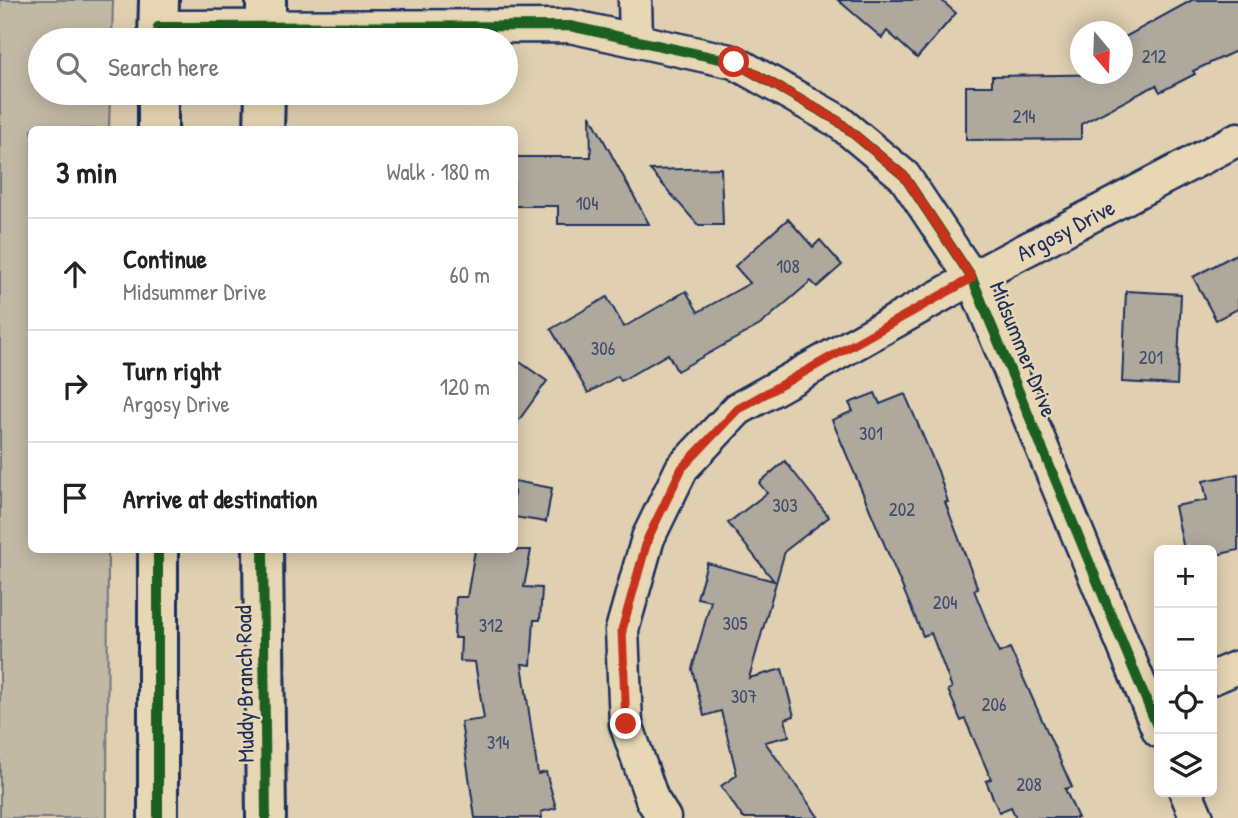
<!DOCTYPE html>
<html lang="en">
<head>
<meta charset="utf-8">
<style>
	:root { --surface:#fff; --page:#f6f6f6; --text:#222; --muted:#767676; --line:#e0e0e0 }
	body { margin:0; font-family:"Patrick Hand",sans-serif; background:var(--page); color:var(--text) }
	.controls { position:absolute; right:21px; bottom:21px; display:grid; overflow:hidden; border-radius:10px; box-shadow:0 4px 18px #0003 }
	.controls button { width:63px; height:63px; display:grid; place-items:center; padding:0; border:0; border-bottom:2px solid var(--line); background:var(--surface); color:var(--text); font:35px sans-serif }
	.compass { position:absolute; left:1070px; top:21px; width:63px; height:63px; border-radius:50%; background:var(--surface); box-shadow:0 4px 18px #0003; rotate:161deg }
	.stop { position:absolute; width:21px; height:21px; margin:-16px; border:5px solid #c8321e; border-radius:50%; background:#fff }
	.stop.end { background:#c8321e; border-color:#fff; box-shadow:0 2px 7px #0008 }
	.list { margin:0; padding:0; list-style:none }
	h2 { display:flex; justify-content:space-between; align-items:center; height:91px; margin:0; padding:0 28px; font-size:30px }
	h2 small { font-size:23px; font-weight:400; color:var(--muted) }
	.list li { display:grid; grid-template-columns:46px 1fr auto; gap:21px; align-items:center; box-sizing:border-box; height:112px; padding:0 28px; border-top:2px solid var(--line) }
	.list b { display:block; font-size:26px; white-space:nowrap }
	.list p { margin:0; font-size:23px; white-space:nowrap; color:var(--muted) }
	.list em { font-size:23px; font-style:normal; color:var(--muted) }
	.icon { flex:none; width:38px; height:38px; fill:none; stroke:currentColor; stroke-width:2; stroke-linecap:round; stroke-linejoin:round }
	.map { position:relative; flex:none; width:1238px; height:818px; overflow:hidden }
	.search { position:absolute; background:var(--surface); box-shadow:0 4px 18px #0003; left:28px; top:28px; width:490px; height:77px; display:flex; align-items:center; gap:18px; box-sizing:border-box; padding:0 24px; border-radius:38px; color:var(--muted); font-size:26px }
	.panel { position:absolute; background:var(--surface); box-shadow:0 4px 18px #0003; left:28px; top:126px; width:490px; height:427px; border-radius:10px }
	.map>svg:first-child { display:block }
	.green { fill:#c2b9a5; stroke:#6e7482; stroke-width:2 }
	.building { fill:#afa89c; stroke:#1b2f5e; stroke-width:2 }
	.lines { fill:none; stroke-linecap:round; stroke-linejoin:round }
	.street-casing { stroke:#1b2f5e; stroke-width:37 }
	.secondary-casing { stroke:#1b2f5e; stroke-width:44 }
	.street { stroke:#e8d7b4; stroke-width:32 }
	.secondary { stroke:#e8d7b4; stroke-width:38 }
	.cycleway-casing { stroke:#e8d7b4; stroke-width:15 }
	.cycleway { stroke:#1b5e20; stroke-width:10 }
	.route { stroke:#c8321e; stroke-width:9 }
	.labels { text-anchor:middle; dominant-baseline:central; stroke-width:5; stroke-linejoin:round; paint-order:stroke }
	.number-label { font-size:19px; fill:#404d6e }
	.street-label { font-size:23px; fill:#1b2f5e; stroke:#e8d7b4 }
</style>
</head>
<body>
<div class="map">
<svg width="1238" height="818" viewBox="0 0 1238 818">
	<rect width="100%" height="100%" fill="#e0d0b1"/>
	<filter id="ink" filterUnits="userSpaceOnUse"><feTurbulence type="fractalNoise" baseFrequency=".0143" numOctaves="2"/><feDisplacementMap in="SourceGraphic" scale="14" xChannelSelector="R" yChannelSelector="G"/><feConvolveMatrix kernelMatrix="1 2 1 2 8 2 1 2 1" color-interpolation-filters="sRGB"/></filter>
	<g filter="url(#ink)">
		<!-- green -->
		<polygon class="green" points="0,0 113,0 112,40 40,40 40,93 110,93 109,129 32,130 32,550 108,550 107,818 0,818"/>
		<!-- building -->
		<g class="building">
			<polygon points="838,0 941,0 956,13 917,58 887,31 882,38"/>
			<polygon points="1192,0 1238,0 1238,50 1193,71 1195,74 1160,92 1156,85 1081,124 1081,139 966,140 966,86 992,86 992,76 1123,74 1123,38"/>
			<polygon points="590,115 649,224 558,224 558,206 514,206 514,157 591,157"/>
			<polygon points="721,168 723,225 698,225 650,170"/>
			<polygon points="788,219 813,247 820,240 842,265 817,287 811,281 760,325 677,371 668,354 621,381 618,376 588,393 551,329 607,297 624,327 686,291 698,312 750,283 735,266"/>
			<polygon points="1238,253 1238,309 1216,320 1193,277"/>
			<polygon points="1126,291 1181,294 1177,385 1122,382"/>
			<polygon points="514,358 547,381 514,427"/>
			<polygon points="875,393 880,404 905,394 938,471 948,502 945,502 978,589 974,590 999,653 1010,648 1072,787 1065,789 1078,818 1016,818 1011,807 999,812 986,781 991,779 965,719 961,721 948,690 952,688 931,633 923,636 832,420 853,411 849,403"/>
			<polygon points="785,461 829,517 785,551 749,678 782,669 794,716 785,719 789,736 765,742 819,818 743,818 721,786 737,775 721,711 704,716 692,669 711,601 697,598 707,563 774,581 728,523 767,493 759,483"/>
			<polygon points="1238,474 1238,550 1212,556 1212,550 1184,550 1175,506 1207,500 1203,481"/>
			<polygon points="514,481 552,488 546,522 514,517"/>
			<polygon points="475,550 531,550 524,587 542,588 540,620 534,620 531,665 522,664 538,774 546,772 556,808 541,812 542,818 475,818 461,722 484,719 475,662 460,661 461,638 454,638 456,597 467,597"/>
		</g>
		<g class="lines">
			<!-- street casing -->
			<g class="street-casing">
				<g id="street">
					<polyline points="635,0 636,38"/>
					<polyline points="158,27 570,26 734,62 838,121 904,176 972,278 1159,731"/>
					<polyline points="1212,678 1238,667"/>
					<polyline points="1186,792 1197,818"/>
					<path id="s1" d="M664,818L652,799L626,724L622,630L648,538L682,468L738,409L972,278L1238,139"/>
				</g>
			</g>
			<!-- secondary casing -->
			<g class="secondary-casing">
				<g id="secondary">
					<polyline points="266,0 266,40"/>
					<polyline points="158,40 159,0"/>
					<polyline points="158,130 158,93"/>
					<polyline points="264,130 265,93"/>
					<polyline points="263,550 266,818"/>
					<polyline points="158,818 158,550"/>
				</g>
			</g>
			<!-- street -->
			<use href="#street" class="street"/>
			<!-- secondary -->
			<use href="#secondary" class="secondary"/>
			<!-- cycleway casing -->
			<g class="cycleway-casing">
				<g id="cycleway">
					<polyline points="158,27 570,26 734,62 838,121 904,176 972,278 1159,731"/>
					<polyline points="263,550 266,818"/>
					<polyline points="158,818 158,550"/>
				</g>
			</g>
			<!-- cycleway -->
			<use href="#cycleway" class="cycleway"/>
		</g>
	</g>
	<g class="lines" filter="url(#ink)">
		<!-- route -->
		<polyline class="route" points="626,724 622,630 648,538 682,468 738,409 972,278 904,176 838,121 734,62"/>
	</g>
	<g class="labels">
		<!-- number labels -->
		<g class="number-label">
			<text x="1154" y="56">212</text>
			<text x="1024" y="116">214</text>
			<text x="587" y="203">104</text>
			<text x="788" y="266">108</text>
			<text x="603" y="348">306</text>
			<text x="1151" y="357">201</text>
			<text x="871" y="433">301</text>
			<text x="785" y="505">303</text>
			<text x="902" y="509">202</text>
			<text x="945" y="602">204</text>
			<text x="735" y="623">305</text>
			<text x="491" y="625">312</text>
			<text x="744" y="696">307</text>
			<text x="994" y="704">206</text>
			<text x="498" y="742">314</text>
			<text x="1029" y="784">208</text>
		</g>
		<!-- street labels -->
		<g class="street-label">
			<text stroke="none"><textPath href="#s1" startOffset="824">Argosy Drive</textPath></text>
			<text transform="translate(1024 349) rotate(68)">Midsummer Drive</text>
			<text transform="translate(244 684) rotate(-91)">Muddy Branch Road</text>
		</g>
	</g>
</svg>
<div class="controls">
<button>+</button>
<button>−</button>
<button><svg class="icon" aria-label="locate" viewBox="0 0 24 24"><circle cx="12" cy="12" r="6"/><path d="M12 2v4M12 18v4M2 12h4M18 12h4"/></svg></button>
<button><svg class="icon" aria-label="layers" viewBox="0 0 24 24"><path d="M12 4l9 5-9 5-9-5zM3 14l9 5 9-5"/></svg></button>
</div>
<svg class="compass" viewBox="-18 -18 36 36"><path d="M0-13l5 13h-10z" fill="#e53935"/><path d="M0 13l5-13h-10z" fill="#767676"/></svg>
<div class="stop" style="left:734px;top:62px"></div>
<div class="stop end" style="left:626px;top:724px"></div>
<div class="search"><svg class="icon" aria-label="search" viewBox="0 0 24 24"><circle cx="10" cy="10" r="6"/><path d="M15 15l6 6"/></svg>Search here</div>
<section class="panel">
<h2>3 min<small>Walk · 180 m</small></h2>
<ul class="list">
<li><svg class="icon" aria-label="ahead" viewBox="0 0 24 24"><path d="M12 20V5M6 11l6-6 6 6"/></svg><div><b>Continue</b><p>Midsummer Drive</p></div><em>60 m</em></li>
<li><svg class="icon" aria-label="right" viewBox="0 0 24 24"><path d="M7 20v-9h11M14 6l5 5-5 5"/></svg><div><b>Turn right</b><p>Argosy Drive</p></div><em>120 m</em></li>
<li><svg class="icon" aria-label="arrive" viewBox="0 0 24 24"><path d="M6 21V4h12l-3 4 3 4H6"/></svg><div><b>Arrive at destination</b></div></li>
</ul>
</section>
</div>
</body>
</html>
